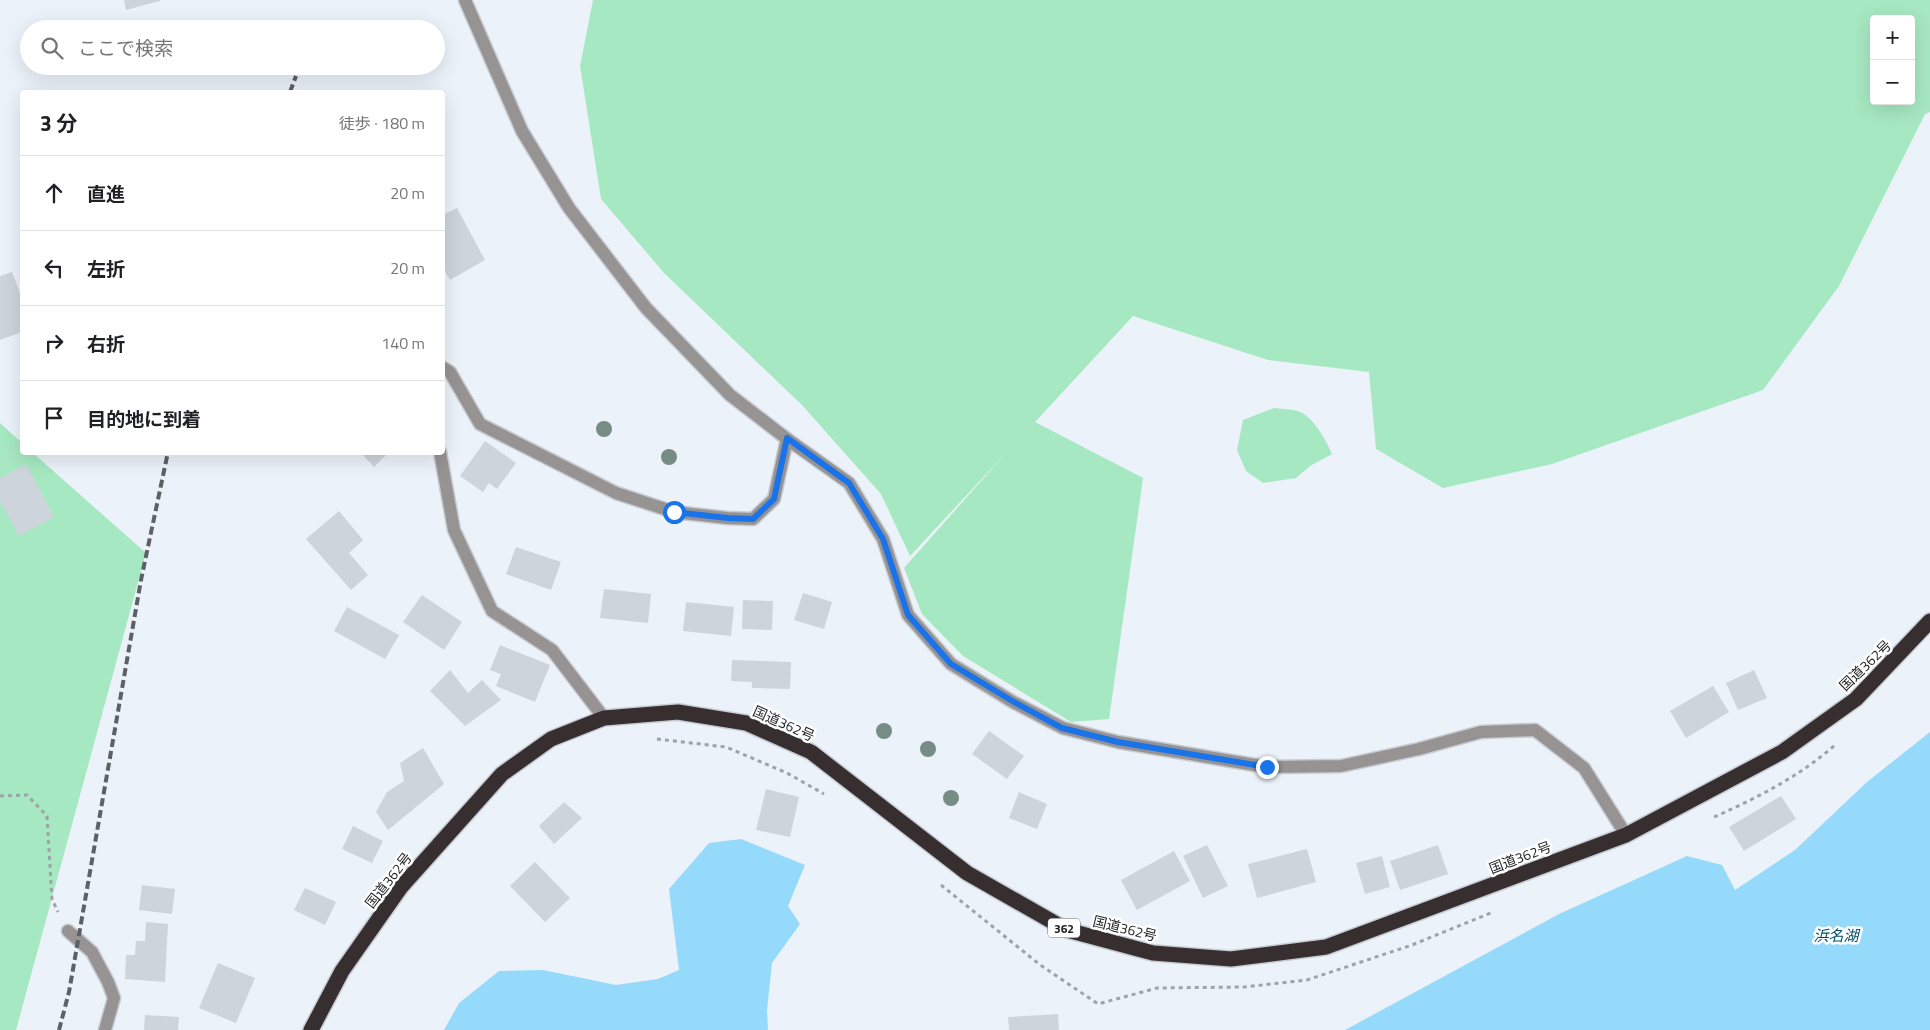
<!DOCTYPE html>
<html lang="ja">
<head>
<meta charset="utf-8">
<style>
	:root { --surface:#fff; --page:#f2f2f2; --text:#202124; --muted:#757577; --line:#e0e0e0 }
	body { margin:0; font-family:"Titillium Web","Noto Sans JP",sans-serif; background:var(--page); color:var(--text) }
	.controls { position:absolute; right:15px; top:15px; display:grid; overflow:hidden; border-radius:5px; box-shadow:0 5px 20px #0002 }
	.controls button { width:45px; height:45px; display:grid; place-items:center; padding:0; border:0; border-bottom:1px solid var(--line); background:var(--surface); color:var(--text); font:25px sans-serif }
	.stop { position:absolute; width:15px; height:15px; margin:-11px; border:4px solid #1a73e8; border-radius:50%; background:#fff }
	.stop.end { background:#1a73e8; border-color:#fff; box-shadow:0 1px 5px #0008 }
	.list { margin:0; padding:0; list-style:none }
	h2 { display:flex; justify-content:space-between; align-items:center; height:65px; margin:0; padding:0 20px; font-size:21px }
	h2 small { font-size:16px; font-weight:400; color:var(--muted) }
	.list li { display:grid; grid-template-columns:32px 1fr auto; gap:15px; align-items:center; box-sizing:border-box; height:75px; padding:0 20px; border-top:1px solid var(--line) }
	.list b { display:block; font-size:19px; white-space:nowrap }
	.list em { font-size:16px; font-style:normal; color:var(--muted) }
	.icon { flex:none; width:28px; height:28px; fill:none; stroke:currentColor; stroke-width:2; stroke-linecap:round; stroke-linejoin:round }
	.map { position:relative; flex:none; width:1930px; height:1030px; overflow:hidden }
	.search { position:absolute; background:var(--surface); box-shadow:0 5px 20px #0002; left:20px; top:20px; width:425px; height:55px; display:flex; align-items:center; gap:12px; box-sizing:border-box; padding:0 18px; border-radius:28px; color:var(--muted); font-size:19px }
	.panel { position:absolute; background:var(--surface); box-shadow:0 5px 20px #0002; left:20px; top:90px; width:425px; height:365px; border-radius:5px }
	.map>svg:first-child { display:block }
	.green { fill:#a6e8c1; fill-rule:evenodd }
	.water { fill:#96dafb }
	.building { fill:#ced4dc }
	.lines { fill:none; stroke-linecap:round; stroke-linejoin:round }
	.street-casing { stroke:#c7ccd3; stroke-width:15 }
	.highway-casing { stroke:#c7ccd3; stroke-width:18 }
	.path { stroke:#9ea3a9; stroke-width:3; stroke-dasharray:4 4; stroke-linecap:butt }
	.street { stroke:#989393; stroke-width:12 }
	.highway { stroke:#372e2f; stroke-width:15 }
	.rail { stroke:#5d6064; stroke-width:4; stroke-dasharray:8 4; stroke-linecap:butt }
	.tree { fill:#768c85 }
	.route { stroke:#1a73e8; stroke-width:6 }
	.labels { text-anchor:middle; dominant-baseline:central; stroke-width:5; stroke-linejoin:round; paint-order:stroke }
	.shield { fill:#fff; stroke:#626364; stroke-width:1 }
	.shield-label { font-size:12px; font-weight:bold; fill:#1e2022 }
	.street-label { font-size:14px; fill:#1e2022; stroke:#fff }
	.water-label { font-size:15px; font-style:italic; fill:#004f6a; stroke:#fff }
</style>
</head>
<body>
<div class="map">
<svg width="1930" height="1030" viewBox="0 0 1930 1030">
	<rect width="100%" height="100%" fill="#ecf2fa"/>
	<!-- green -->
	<g class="green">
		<path d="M593,0H1930V112L1925,114L1839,286L1763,390L1552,464L1443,488L1376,449L1369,372L1268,360L1133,316L1035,422L1143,478L1109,719L1071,722L963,656L922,614L904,568L1005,454L910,556L881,494L802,405L664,273L601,199L580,66ZM1874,19H1911V101H1874Z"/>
		<path d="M1274,408C1281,409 1290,409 1298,411C1313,416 1326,440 1332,454L1310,466L1296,478L1263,483L1246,471L1237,450L1243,420Z"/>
		<polygon points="0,423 22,443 22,452 33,453 146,553 16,1030 0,1030"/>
	</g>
	<!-- water -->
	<g class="water">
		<polygon points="1930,732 1930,1030 1345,1030 1559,914 1687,856 1722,865 1735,890 1795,850 1867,782"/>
		<polygon points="741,839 805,865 788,906 800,924 772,963 767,1010 768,1030 444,1030 459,1003 499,971 543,970 616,985 658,979 679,970 669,889 709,843"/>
	</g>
	<!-- building -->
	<g class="building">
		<polygon points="124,0 160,0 160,1 126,10"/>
		<polygon points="457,208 485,260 450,280 442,266 442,215"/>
		<polygon points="12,272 22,298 22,332 0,340 0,276"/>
		<polygon points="485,441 516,463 497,489 489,483 483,492 460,476"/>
		<polygon points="360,452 389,452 374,467"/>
		<polygon points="26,464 54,517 19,536 0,501 0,478"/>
		<polygon points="339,511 363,540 349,553 368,575 351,590 306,539"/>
		<polygon points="516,547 561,562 551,590 506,574"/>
		<polygon points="604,589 651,594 648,623 600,618"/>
		<polygon points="803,593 832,602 824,629 794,620"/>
		<polygon points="422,595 462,622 444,650 403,622"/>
		<polygon points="743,600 773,601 772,630 742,629"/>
		<polygon points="686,602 734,607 731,636 683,631"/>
		<polygon points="347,607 399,635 385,659 334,631"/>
		<polygon points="500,645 550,665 535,702 496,686 501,674 490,670"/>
		<polygon points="732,660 791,662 790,689 752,688 752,682 731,681"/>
		<polygon points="450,670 468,693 482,680 501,700 465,726 430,691"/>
		<polygon points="1754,670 1767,698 1738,710 1726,683"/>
		<polygon points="1713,686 1729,712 1686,738 1670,711"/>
		<polygon points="989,731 1024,756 1007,779 972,754"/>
		<polygon points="423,748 444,784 388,830 376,812 387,792 404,781 400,763"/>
		<polygon points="766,789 799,797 790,837 756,830"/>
		<polygon points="1019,792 1047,804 1037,829 1009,818"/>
		<polygon points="1781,796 1796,819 1744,851 1729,827"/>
		<polygon points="564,802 582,818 554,844 539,826"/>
		<polygon points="353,826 383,841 372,863 342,849"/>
		<polygon points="1207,845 1228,886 1203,898 1183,856"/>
		<polygon points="1438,845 1448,874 1400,890 1390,861"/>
		<polygon points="1307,849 1316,882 1257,898 1248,864"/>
		<polygon points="1174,851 1190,881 1137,910 1121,880"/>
		<polygon points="1382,856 1390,887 1365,894 1356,863"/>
		<polygon points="535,862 570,898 545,922 510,886"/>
		<polygon points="142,885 175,889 172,914 139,910"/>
		<polygon points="305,888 336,902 325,925 294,910"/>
		<polygon points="146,922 168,924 165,982 125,979 126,955 135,955 136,941 145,941"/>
		<polygon points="218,963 255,978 236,1023 199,1008"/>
		<polygon points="1058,1014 1059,1030 1009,1030 1008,1017"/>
		<polygon points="145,1015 179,1017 178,1030 144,1030"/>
	</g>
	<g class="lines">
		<!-- street casing -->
		<g class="street-casing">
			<g id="street">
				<polyline points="442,367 450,372 480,424 616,493 674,512 727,518 753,519 774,499 787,439 730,395 646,308 569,208 522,131 465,0"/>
				<polyline points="787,439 849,483 883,539 908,615 951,664 1013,702 1063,728 1118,742 1267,767 1341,766 1419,749 1481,732 1535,730 1584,768 1626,835"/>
				<polyline points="440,452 454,530 492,611 552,650 604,718"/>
				<polyline points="68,931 92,952 108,982 114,998 105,1030"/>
			</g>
		</g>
		<!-- highway casing -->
		<g class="highway-casing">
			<polyline id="highway" points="311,1030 342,971 401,887 502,774 551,739 604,718 678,712 746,723 811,752 967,873 1067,930 1153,953 1231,959 1326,947 1626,835 1782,752 1856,699 1930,621"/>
		</g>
		<!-- path -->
		<g class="path">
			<polyline points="657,739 726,747 787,773 824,794"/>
			<polyline points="0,796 27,795 47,816 52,899 58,912"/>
			<path d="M1714,817C1757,798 1800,776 1835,745"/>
			<polyline points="941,885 1039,964 1098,1004 1157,988 1244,987 1307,980 1412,945 1493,912"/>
		</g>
		<!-- street -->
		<use href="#street" class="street"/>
		<!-- highway -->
		<use href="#highway" class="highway"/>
		<!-- rail -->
		<g class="rail">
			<polyline points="290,92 296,76"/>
			<polyline points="59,1030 69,992 141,580 168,452"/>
		</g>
	</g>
	<!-- trees -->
	<g class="tree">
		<circle cx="604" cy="429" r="8"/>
		<circle cx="669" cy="457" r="8"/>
		<circle cx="884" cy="731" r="8"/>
		<circle cx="928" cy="749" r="8"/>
		<circle cx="951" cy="798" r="8"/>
	</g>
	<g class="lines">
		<!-- route -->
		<polyline class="route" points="674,512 728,518 753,519 774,499 787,438 849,483 883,539 908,615 951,664 1014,702 1062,728 1118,742 1267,767"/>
	</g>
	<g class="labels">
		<!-- shield labels -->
		<rect class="shield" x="1048" y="918.5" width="32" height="19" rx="4"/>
		<g class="shield-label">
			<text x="1064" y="928">362</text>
		</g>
		<!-- street labels -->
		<g class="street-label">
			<text transform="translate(1865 665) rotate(-44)">国道362号</text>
			<text transform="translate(784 723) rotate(24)">国道362号</text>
			<text transform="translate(1520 857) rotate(-21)">国道362号</text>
			<text transform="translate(388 880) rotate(-52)">国道362号</text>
			<text transform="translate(1125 928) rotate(14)">国道362号</text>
		</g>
		<!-- water labels -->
		<g class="water-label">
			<text x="1836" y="935">浜名湖</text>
		</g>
	</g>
</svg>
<div class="controls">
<button>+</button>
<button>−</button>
</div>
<div class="stop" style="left:674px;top:512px"></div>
<div class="stop end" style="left:1267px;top:767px"></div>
<div class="search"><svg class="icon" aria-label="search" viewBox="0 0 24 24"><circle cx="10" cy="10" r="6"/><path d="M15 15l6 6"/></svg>ここで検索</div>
<section class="panel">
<h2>3 分<small>徒歩 · 180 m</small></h2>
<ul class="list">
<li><svg class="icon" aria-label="ahead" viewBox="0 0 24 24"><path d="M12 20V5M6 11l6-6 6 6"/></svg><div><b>直進</b></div><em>20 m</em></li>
<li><svg class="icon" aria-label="left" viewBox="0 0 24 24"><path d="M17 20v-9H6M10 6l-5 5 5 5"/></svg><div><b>左折</b></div><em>20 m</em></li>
<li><svg class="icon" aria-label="right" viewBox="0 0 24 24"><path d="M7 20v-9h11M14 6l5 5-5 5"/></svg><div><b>右折</b></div><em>140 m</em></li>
<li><svg class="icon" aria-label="arrive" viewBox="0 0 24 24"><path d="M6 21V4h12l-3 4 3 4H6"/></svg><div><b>目的地に到着</b></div></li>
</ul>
</section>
</div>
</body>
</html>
